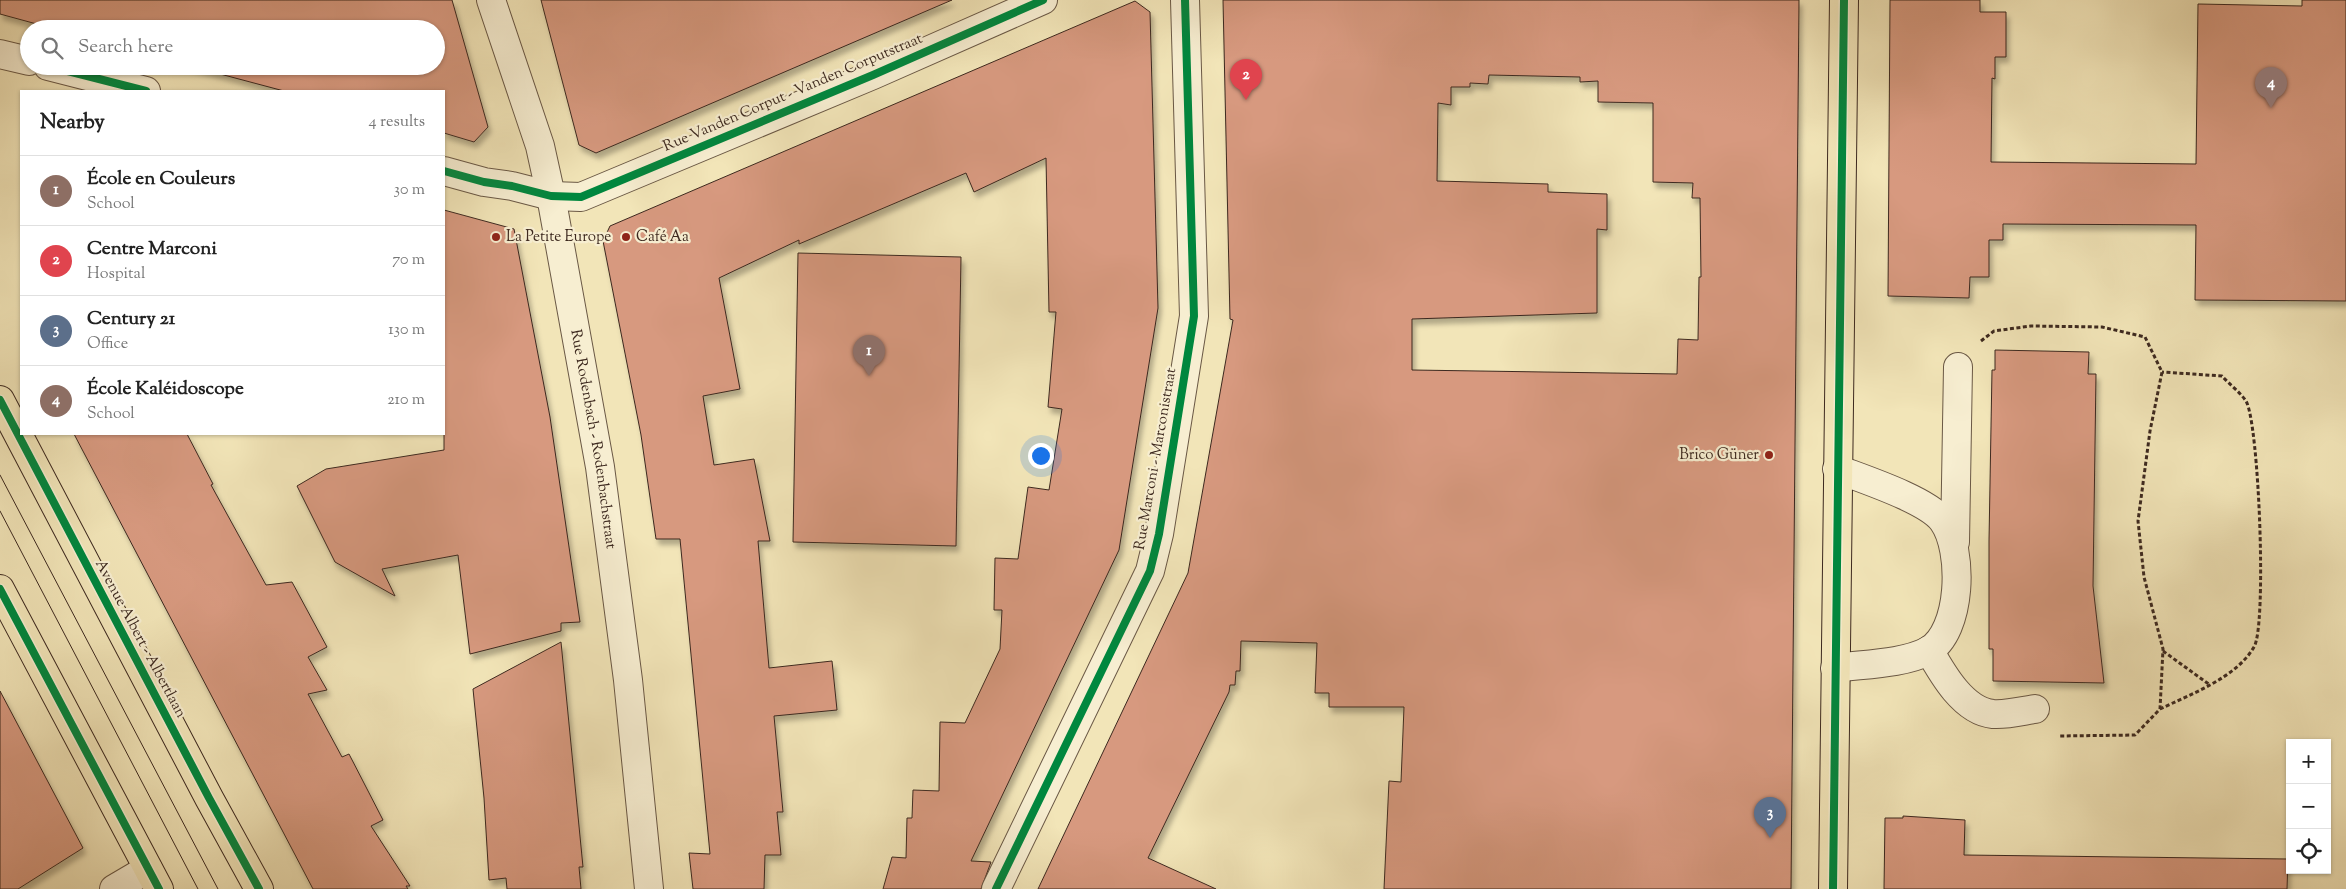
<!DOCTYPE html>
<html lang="en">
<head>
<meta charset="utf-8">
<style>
	:root { --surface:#fff; --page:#f6f6f6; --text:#222; --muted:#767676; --line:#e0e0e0; --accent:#0f766e }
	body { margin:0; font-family:"Sorts Mill Goudy",serif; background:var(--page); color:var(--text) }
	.controls { position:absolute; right:15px; bottom:15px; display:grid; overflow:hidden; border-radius:0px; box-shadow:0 1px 4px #0004 }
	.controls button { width:45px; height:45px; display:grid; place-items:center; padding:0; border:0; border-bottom:1px solid var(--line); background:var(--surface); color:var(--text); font:25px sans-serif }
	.you { position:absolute; left:1040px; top:455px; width:18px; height:18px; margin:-12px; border:4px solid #fff; border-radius:50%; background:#1a73e8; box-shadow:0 0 0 8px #1a73e833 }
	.badge { display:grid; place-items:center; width:32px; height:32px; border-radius:50%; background:var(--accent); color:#fff; font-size:16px; font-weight:700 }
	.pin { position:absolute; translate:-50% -41px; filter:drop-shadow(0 1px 2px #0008) }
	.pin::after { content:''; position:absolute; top:26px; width:18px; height:15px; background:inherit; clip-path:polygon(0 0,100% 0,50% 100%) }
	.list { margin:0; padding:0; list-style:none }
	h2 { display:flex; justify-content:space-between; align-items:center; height:65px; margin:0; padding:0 20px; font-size:21px }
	h2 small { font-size:16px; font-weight:400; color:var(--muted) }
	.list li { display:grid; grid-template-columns:32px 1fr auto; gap:15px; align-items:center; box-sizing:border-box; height:70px; padding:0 20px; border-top:1px solid var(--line) }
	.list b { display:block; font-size:19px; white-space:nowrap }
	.list p { margin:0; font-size:16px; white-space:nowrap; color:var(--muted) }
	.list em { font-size:16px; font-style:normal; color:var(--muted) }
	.icon { flex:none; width:28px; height:28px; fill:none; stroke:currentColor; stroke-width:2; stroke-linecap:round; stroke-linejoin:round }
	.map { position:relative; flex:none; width:2346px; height:889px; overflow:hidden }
	.search { position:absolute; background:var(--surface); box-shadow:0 1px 4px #0004; left:20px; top:20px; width:425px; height:55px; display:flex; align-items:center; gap:12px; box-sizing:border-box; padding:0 18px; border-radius:28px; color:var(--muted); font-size:19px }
	.panel { position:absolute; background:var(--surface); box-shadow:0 1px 4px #0004; left:20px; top:90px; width:425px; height:345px; border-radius:0px }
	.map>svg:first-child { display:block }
	.building { fill:#d7997f; stroke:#3d291f; fill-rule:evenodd; filter:url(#shadow) }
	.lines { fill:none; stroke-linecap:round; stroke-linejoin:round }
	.minor-casing { stroke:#6a5845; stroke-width:30 }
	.major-casing { stroke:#3d291f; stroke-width:30 }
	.path { stroke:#3d291f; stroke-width:3; stroke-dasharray:4 2.5; stroke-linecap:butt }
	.minor { stroke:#f7eed1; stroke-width:28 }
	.major { stroke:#f2e5b8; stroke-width:28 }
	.tram { stroke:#3d291f; stroke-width:1 }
	.cycleway-casing { stroke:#f7eed1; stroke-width:11 }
	.cycleway { stroke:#00873e; stroke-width:8 }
	.poi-dot { fill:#8f2418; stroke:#f7eed1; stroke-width:2 }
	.labels { text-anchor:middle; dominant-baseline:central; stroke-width:4.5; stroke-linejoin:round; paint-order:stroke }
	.street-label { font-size:15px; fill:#3d291f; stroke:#f7eed1 }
	.poi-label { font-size:15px; fill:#3d291f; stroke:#f7eed1; text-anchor:start }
</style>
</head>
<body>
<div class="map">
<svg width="2346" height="889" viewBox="0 0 2346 889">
	<defs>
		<filter id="shadow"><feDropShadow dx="3" dy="5.5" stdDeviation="2.5" flood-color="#0004"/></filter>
	</defs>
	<rect width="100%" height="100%" fill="#f2e5b8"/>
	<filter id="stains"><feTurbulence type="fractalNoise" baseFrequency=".004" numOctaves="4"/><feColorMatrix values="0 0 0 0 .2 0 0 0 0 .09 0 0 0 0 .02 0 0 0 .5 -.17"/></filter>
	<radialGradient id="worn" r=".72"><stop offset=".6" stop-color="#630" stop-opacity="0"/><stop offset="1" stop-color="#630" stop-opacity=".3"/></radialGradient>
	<!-- building -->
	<g class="building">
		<polygon points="0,0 452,0 488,127 474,142 444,133 444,91 284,91 190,66 436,66 436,29 55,29 0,14"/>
		<polygon points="541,0 952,0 596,153 579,145"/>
		<path d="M1223,0H1799L1791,889H1384L1389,781L1401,782L1404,707H1329V693H1315L1317,643L1241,641L1240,671H1236L1235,685H1230L1229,692L1148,858L1216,889H1038L1188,573L1233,320L1230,319ZM1489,75L1580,77V82L1598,81V102L1653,103V182L1693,183L1692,198H1700L1701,277H1699L1698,340L1678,339L1677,374L1412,370V319L1597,313V229L1607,230V194L1548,192V184L1437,181L1438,103L1451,105V87H1470V83L1488,84Z"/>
		<polygon points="1890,0 1980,0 1980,12 2006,12 2006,57 1995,57 1995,79 1992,78 1991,162 2196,164 2198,4 2302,6 2302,0 2346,0 2346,301 2195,300 2196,225 2003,224 2003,240 1989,240 1989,277 1970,277 1969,298 1888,296"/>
		<polygon points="1135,1 1150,12 1158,308 1119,550 971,861 991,862 981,889 883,889 892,857 906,858 907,818 912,818 913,790 939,791 940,722 965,723 1000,649 1002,610 994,610 995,558 1018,559 1028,487 1049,490 1062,409 1048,407 1056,312 1049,312 1046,158 974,192 966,173 799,244 799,240 719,278 740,389 703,396 714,465 754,459 770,541 758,541 769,668 832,661 837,710 774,716 783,812 777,812 781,855 765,855 764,889 693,889 689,853 710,854 680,539 656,539 641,435 603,241 610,226"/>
		<polygon points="444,210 514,229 550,417 580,622 561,623 561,631 470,654 458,555 382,569 395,596 335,562 297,486 326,469 444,450"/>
		<polygon points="798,253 961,257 956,546 793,542"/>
		<polygon points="1995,350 2089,352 2088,374 2096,374 2093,586 2104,683 1993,681 1993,649 1989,649 1989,541 1992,370 1995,370"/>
		<polygon points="74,434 187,434 213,484 211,485 266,585 292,582 327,647 308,657 327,690 308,694 342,757 349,754 383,820 371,826 410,886 406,886 408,889 313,889"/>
		<polygon points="561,642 583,867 579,867 581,889 507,889 506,878 489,880 484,798 473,689"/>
		<polygon points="0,691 83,848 18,889 0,889"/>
		<polygon points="1903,816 1965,820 1964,855 2288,859 2287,889 1884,889 1885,818 1903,818"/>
	</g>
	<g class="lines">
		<!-- minor casing -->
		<g class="minor-casing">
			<g id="minor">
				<path id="s1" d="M491,0L540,146L551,196L600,467L628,680L649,889"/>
				<polyline points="0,54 29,61"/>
				<polyline points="48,66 146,91"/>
				<polyline points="444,171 484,182 512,186 551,196 581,197 873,75 1043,0"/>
				<polyline points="1955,542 1958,367"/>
				<path d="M1929,650C1942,673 1963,711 1993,714C2007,715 2022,711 2035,709"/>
				<path d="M1835,668C1863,664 1903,664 1928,651C1962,632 1964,550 1943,521C1928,500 1863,479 1837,469"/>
				<polyline points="114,889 148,869"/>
				<polyline points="996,889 1150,571 1159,534 1194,316 1185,0"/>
			</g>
		</g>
		<!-- major casing -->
		<g class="major-casing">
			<g id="major">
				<polyline points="0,400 209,798 259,889"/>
				<polyline points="0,589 159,889"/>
				<polyline points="1833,889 1844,0"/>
			</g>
		</g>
		<!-- path -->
		<g class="path">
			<polyline points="1981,341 1994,331 2031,326 2102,327 2145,337 2162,372 2150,431 2138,521 2144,577 2163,649 2160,709 2135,735 2058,736"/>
			<polyline points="2163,651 2210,685"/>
			<path d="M2160,709C2191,694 2236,678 2254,647C2267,626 2259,423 2246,401C2240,392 2229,384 2222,376L2162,372"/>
		</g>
		<!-- minor -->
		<use href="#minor" class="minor"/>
		<!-- major -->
		<use href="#major" class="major"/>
		<!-- tram -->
		<g class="tram">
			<polyline points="0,475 218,889"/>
			<polyline points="0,511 198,889"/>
		</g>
		<!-- cycleway casing -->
		<g class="cycleway-casing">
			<g id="cycleway">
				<polyline points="48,66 146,91"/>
				<polyline points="444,171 484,182 512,186 551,196 581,197 873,75 1043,0"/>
				<polyline points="0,400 209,798 259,889"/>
				<polyline points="0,589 159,889"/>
				<polyline points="996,889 1150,571 1159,534 1194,316 1185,0"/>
				<polyline points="1833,889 1844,0"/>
			</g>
		</g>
		<!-- cycleway -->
		<use href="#cycleway" class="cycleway"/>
	</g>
	<!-- markers -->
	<g class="poi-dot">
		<circle cx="496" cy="237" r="5"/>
		<circle cx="626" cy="237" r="5"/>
		<circle cx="1769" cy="455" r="5"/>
	</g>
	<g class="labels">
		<!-- street labels -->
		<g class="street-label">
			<text transform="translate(793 93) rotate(-23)">Rue Vanden Corput - Vanden Corputstraat</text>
			<text stroke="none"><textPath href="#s1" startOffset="452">Rue Rodenbach - Rodenbachstraat</textPath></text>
			<text transform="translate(1156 459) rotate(-80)">Rue Marconi - Marconistraat</text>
			<text transform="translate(140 639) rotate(62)">Avenue Albert - Albertlaan</text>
		</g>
		<!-- poi labels -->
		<g class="poi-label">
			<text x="506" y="237">La Petite Europe</text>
			<text x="636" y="237">Café Aa</text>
			<text x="1759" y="455" text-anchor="end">Brico Güner</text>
		</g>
	</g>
	<rect width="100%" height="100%" filter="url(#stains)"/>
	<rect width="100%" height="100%" fill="url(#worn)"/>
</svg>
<div class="controls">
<button>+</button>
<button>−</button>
<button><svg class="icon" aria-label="locate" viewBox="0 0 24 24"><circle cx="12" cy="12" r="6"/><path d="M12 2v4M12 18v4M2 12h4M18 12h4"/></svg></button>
</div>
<div class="you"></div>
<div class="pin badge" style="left:869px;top:376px;background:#8d6e63">1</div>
<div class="pin badge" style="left:1246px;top:100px;background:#e0444e">2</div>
<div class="pin badge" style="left:1770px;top:838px;background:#5c6f8a">3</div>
<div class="pin badge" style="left:2271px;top:108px;background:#8d6e63">4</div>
<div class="search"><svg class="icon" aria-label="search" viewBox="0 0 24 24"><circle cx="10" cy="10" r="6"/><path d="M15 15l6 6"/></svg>Search here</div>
<section class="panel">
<h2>Nearby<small>4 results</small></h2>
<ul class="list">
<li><span class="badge" style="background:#8d6e63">1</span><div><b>École en Couleurs</b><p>School</p></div><em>30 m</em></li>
<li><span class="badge" style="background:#e0444e">2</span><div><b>Centre Marconi</b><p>Hospital</p></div><em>70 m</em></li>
<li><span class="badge" style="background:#5c6f8a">3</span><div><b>Century 21</b><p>Office</p></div><em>130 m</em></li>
<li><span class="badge" style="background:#8d6e63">4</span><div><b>École Kaléidoscope</b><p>School</p></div><em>210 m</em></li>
</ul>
</section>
</div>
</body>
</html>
